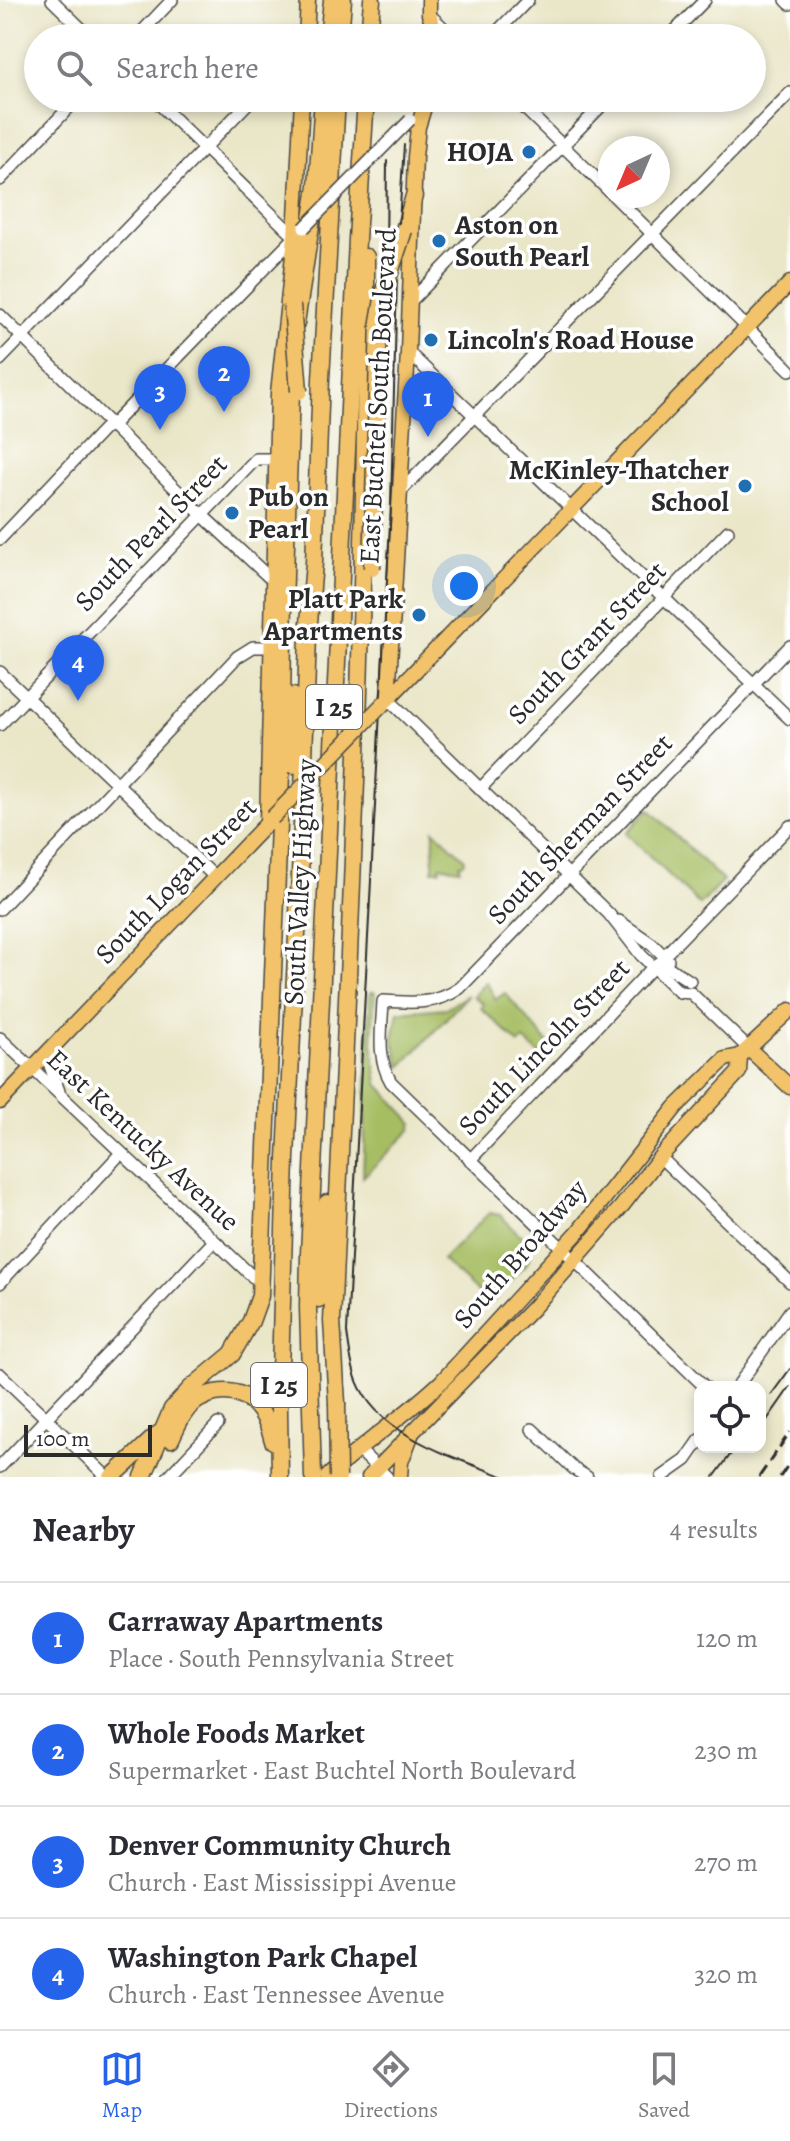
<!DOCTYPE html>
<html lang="en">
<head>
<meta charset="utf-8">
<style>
	:root { --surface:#fff; --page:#f7f7f7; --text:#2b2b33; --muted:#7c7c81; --line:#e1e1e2; --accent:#2563eb }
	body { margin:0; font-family:Alegreya,serif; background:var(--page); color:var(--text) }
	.controls { position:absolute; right:24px; bottom:24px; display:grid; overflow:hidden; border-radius:16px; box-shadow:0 4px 12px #0003 }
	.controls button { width:72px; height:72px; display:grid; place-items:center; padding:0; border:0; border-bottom:2px solid var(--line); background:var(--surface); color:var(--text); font:40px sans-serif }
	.compass { position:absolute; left:598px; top:136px; width:72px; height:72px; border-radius:50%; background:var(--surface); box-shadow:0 4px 12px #0003; rotate:224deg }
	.scale { position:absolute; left:24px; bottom:20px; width:128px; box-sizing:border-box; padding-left:8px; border:4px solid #2b2b2b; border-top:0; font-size:22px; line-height:28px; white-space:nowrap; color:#2b2b2b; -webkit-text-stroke:6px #fff; paint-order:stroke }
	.you { position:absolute; left:464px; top:586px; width:28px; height:28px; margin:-20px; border:6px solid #fff; border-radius:50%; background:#1a73e8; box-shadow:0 0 0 12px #1a73e833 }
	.badge { display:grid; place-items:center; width:52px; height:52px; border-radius:50%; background:var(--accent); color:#fff; font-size:26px; font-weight:700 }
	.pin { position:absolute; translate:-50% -66px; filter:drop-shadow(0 2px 4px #0008) }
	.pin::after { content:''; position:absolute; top:42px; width:28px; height:24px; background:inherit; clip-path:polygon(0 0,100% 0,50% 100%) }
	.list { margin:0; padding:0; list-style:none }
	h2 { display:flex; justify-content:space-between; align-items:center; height:104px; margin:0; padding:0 32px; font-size:34px }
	h2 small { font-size:26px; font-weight:400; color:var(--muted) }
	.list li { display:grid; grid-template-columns:52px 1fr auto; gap:24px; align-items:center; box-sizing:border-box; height:112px; padding:0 32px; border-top:2px solid var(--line) }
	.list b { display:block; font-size:30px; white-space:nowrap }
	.list p { margin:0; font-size:26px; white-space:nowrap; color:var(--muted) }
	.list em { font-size:26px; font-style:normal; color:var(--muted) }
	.icon { flex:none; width:44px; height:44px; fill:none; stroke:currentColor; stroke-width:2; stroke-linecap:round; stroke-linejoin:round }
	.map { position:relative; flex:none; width:790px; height:1477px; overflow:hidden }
	.search { position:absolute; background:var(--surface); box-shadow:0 4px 12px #0003; left:24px; right:24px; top:24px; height:88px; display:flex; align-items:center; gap:20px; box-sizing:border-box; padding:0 28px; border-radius:44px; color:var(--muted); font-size:30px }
	.sheet { height:552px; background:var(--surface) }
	nav { display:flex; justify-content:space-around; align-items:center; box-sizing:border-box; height:112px; border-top:2px solid var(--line); background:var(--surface); font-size:22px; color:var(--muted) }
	nav a { display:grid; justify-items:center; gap:4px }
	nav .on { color:var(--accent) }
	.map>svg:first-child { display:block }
	.green { fill:#a6bd62; stroke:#687446; stroke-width:2 }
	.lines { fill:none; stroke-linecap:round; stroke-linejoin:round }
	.minor-casing { stroke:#484743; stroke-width:14 }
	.major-casing { stroke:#484743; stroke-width:17 }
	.highway-casing { stroke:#484743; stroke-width:19 }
	.minor { stroke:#fff; stroke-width:11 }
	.major { stroke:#f2c36a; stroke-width:14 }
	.highway { stroke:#f2c36a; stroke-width:16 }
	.tram { stroke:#2b2b2b; stroke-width:2 }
	.rail { stroke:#2b2b2b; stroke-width:3; stroke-dasharray:12 6; stroke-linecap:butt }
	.minor-bridge-casing { stroke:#484743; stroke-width:14; stroke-linecap:butt }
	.major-bridge-casing { stroke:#484743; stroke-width:17; stroke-linecap:butt }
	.highway-bridge-casing { stroke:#484743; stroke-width:19; stroke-linecap:butt }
	.minor-bridge { stroke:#fff; stroke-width:11 }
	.major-bridge { stroke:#f2c36a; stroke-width:14 }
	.highway-bridge { stroke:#f2c36a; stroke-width:16 }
	.poi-dot { fill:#1f6fb2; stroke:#fff; stroke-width:3 }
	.labels { text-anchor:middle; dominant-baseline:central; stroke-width:7; stroke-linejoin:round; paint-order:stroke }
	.shield { fill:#fff; stroke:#6b6b6b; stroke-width:2 }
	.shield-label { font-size:26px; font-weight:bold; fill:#2b2b2b }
	.poi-label { font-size:28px; font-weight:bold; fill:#2b2b2b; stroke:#fff; text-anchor:end }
	.street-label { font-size:28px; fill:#2b2b2b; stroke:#fff }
</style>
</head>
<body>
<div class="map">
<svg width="790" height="1477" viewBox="0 0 790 1477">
	<rect width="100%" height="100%" fill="#fff"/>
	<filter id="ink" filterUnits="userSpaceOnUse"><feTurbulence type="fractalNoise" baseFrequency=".0125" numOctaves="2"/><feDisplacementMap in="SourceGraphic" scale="16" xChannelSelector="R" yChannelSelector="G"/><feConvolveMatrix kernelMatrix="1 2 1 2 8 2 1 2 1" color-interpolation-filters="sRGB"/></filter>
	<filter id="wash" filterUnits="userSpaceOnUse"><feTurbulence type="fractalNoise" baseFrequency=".006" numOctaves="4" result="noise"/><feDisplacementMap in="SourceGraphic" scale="32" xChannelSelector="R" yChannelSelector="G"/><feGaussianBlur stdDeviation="1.8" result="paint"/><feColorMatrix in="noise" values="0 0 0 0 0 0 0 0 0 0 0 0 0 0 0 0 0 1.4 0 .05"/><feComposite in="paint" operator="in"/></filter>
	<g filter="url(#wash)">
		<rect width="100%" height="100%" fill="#eae6c8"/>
		<!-- green -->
		<g class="green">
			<polygon points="649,809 723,881 700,905 626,833"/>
			<polygon points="434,830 465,859 464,863 460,864 460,869 440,866 440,870 433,870"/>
			<polygon points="486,982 496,999 505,993 555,1051 546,1060 524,1040 519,1044 481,1008 483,1004 473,996"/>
			<polygon points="370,992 375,992 372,1043 378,1084 413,1123 411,1130 363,1177"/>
			<polygon points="468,995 401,1067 393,1039 398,1012 446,1008"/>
			<polygon points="489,1213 500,1215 525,1240 530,1254 527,1263 494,1300 487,1301 442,1260"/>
		</g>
	</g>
	<g filter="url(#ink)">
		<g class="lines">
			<!-- minor casing -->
			<g class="minor-casing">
				<g id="minor">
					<polyline points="52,0 91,38"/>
					<polyline points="786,0 790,4"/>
					<polyline points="431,16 454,38"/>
					<polyline points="136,38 172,0"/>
					<polyline points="491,38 528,0"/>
					<polyline points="668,38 705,0"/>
					<polyline points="153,98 295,237"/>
					<polyline points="514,98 610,192"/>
					<polyline points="0,180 78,98"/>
					<polyline points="614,196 790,370"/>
					<polyline points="410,302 609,98"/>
					<polyline points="0,315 202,515 273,581"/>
					<polyline points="408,352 790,719"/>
					<polyline points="0,360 253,98"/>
					<polyline points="401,491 790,93"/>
					<polyline points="0,539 104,429 116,421 295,237"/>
					<polyline points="0,672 215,877"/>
					<polyline points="388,699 609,914 641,955 679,992 691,993 749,1049"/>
					<polyline points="0,725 256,459 276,459"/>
					<polyline points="481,788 728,531"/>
					<polyline points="0,909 237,657 253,647 271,647"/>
					<polyline points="619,921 652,944 668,960"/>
					<polyline points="664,956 790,826"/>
					<polyline points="0,1038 253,1277"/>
					<polyline points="55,1047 50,1066 59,1091"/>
					<polyline points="660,1157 790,1282"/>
					<polyline points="470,1160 653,967 659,963 663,964 690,981"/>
					<polyline points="0,1283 121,1153"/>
					<polyline points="0,1374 107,1477"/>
					<path d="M705,1387L391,1082C376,1057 382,1029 383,1001C411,1003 436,1005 460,988L790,646"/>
					<polyline points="737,1387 790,1311"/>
					<polyline points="532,1429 574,1469 587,1477"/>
					<polyline points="359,1450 387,1477"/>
					<polyline points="0,1467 214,1241"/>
					<polyline points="168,1477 218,1424"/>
					<polyline points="662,1477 686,1460 700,1440"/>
				</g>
			</g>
			<!-- major casing -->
			<g class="major-casing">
				<g id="major">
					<polyline points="429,0 429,14 437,38"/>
					<polyline points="306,38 308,0"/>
					<polyline points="388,699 408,352 415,157 418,127 427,98"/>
					<polyline points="387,700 790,283"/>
					<polyline points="267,823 278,393 295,237 302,98"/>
					<polyline points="749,1049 790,1087"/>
					<polyline points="0,1102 272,818"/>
					<path d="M327,1477C363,1443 405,1416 441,1382L578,1232L676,1107L725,1059L740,1056L790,1010"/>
					<polyline points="369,1477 533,1308 622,1206 660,1157 739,1072 740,1056"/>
					<polyline points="400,1477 401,1462 411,1436"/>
				</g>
			</g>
			<!-- highway casing -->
			<g class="highway-casing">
				<g id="highway">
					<polyline points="328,38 332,0"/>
					<polyline points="340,38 343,0"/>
					<polyline points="369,38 372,0"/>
					<polyline points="404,230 414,196"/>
					<polyline points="296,323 317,186 323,98"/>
					<polyline points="293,696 293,765"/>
					<polyline points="319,1299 327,1203"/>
					<path d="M337,1403L332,1321C349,966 367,611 366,257"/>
					<path d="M171,1439C176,1428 181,1415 190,1406C200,1397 212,1392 225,1392C253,1392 267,1416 273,1441"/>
					<polyline points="112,1477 158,1434"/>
					<polyline points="143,1477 172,1409 190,1389 232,1354 251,1321 260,1296 281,775 283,638 292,362"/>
					<polyline points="280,1477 279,1409 286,1158 301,853 308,635 314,563 321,379 337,98"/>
					<polyline points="313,1477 308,1307 309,1254 357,239 366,98"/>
				</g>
			</g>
			<!-- minor -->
			<use href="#minor" class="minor"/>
			<!-- major -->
			<use href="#major" class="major"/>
			<!-- highway -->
			<use href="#highway" class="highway"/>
			<!-- tram -->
			<g class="tram">
				<path d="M404,145L398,238L391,504L347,1332C349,1349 351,1365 357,1381C379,1436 454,1457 505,1477"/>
				<polyline points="386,253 387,161"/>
				<polyline points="771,1395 790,1369"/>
				<polyline points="760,1430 790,1387"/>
				<polyline points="714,1477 736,1447"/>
			</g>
			<!-- rail -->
			<g class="rail">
				<polyline points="759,1477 790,1432"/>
				<polyline points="780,1477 790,1462"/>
			</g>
			<!-- minor-bridge casing -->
			<g class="minor-bridge-casing">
				<polyline id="minor-bridge" points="304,228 410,120"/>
			</g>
			<!-- major-bridge casing -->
			<g class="major-bridge-casing">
				<polyline id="major-bridge" points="272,818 384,703"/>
			</g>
			<!-- highway-bridge casing -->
			<g class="highway-bridge-casing">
				<g id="highway-bridge">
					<polyline points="292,305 299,391"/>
					<polyline points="372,568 379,321 385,288 404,230"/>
					<polyline points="337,1403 338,1477"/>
				</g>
			</g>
			<!-- minor-bridge -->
			<use href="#minor-bridge" class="minor-bridge"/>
			<!-- major-bridge -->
			<use href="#major-bridge" class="major-bridge"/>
			<!-- highway-bridge -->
			<use href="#highway-bridge" class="highway-bridge"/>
		</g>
	</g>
	<!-- markers -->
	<g class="poi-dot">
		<circle cx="529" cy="152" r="8"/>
		<circle cx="439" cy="241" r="8"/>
		<circle cx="431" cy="340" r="8"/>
		<circle cx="745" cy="486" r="8"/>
		<circle cx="232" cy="513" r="8"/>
		<circle cx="419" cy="615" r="8"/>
	</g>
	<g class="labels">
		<!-- shield labels -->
		<g class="shield">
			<rect x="306" y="685" width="56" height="44" rx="6"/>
			<rect x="251" y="1363" width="56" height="44" rx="6"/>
		</g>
		<g class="shield-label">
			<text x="334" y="707">I 25</text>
			<text x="279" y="1385">I 25</text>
		</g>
		<!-- poi labels -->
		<g class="poi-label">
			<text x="513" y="152">HOJA</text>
			<text x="455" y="225" text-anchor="start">Aston on<tspan x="455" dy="32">South Pearl</tspan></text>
			<text x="447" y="340" text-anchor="start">Lincoln's Road House</text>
			<text x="729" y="470">McKinley-Thatcher<tspan x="729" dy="32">School</tspan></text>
			<text x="248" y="497" text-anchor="start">Pub on<tspan x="248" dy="32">Pearl</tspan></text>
			<text x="403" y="599">Platt Park<tspan x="403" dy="32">Apartments</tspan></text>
		</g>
		<!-- street labels -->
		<g class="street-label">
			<text transform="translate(378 396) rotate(-87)">East Buchtel South Boulevard</text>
			<text transform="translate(151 533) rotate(-46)">South Pearl Street</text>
			<text transform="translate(587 643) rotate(-46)">South Grant Street</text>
			<text transform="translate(580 829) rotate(-46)">South Sherman Street</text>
			<text transform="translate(176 881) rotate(-46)">South Logan Street</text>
			<text transform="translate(300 882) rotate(-87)">South Valley Highway</text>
			<text transform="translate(544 1047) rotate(-46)">South Lincoln Street</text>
			<text transform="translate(143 1140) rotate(43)">East Kentucky Avenue</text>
			<text transform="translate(520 1254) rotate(-49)">South Broadway</text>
		</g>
	</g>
</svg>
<div class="controls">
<button><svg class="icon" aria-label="locate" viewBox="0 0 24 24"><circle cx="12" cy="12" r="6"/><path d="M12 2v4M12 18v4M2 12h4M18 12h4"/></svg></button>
</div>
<svg class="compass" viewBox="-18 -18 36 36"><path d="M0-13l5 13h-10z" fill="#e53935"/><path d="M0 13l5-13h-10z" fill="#7c7c81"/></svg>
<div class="scale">100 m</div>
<div class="you"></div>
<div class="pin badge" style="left:428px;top:437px">1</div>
<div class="pin badge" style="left:224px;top:412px">2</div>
<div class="pin badge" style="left:160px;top:430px">3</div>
<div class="pin badge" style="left:78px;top:701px">4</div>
<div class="search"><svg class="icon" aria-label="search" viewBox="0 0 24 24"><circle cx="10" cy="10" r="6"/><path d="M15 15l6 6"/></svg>Search here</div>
</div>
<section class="sheet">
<h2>Nearby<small>4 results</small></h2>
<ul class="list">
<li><span class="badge">1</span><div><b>Carraway Apartments</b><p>Place · South Pennsylvania Street</p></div><em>120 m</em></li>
<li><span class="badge">2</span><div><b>Whole Foods Market</b><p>Supermarket · East Buchtel North Boulevard</p></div><em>230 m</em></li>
<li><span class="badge">3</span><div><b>Denver Community Church</b><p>Church · East Mississippi Avenue</p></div><em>270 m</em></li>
<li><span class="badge">4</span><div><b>Washington Park Chapel</b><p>Church · East Tennessee Avenue</p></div><em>320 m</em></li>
</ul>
</section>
<nav>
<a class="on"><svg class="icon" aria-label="map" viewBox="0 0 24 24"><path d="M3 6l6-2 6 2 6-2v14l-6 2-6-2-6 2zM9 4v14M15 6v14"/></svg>Map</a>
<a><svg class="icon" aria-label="directions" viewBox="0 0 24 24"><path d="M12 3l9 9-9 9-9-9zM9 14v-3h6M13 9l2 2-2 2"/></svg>Directions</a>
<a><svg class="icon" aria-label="saved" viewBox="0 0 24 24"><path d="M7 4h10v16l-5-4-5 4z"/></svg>Saved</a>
</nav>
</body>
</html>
